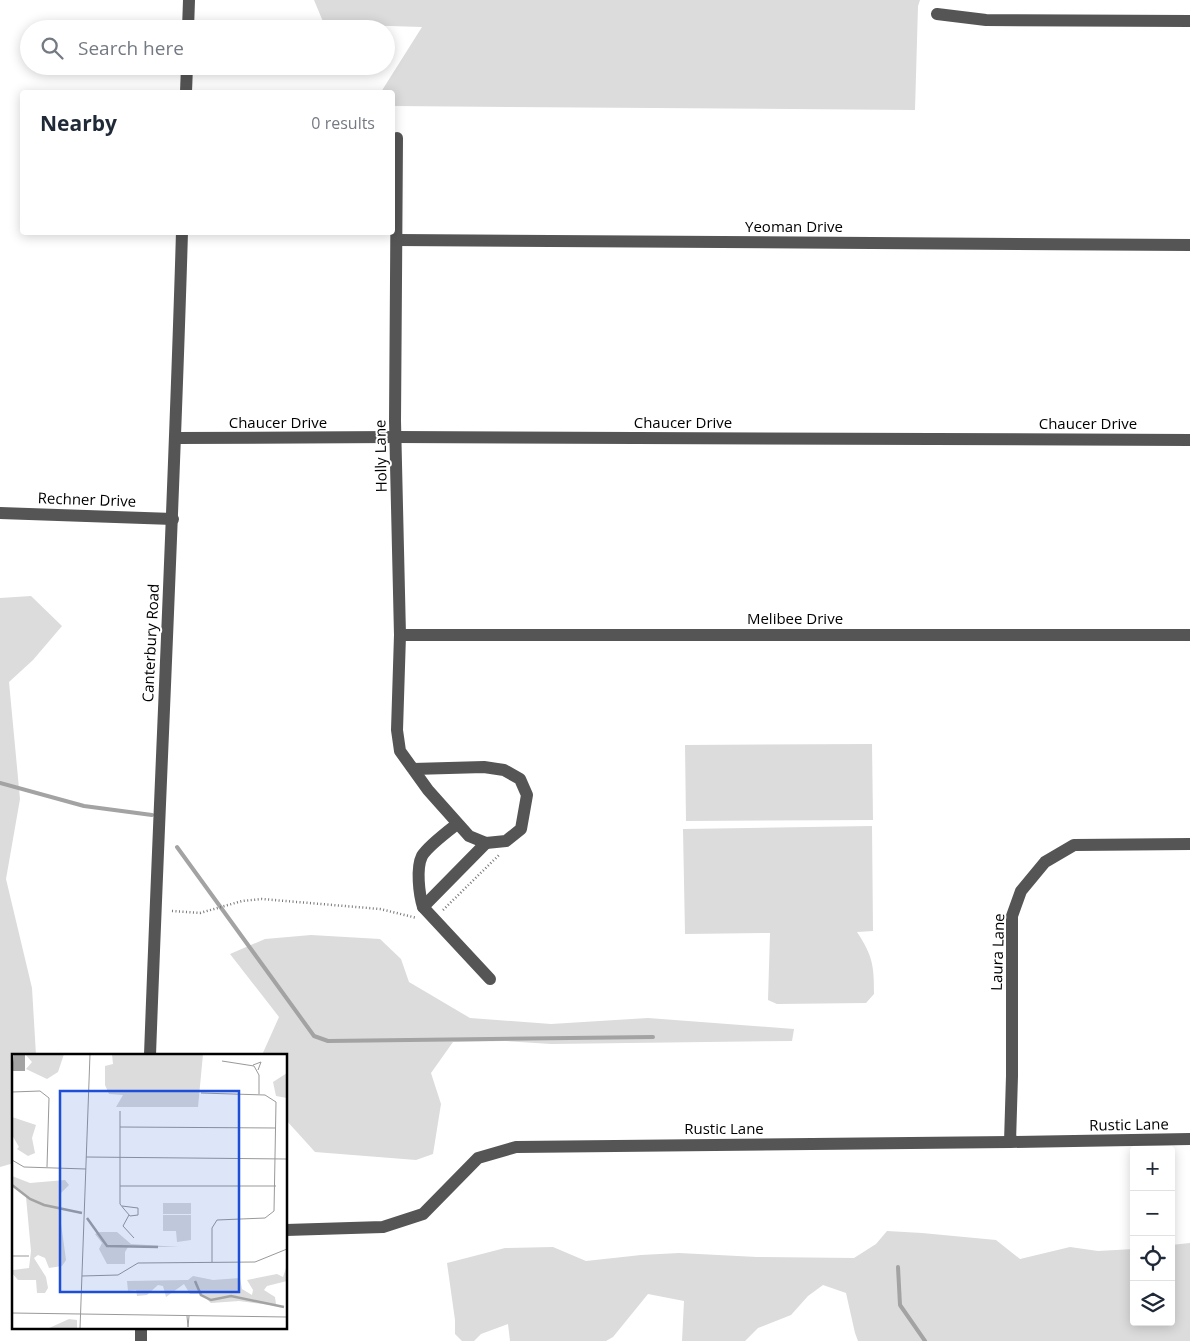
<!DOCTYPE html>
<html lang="en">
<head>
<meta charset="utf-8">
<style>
	:root { --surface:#fff; --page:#f2f2f3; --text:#1f2937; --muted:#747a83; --line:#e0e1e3 }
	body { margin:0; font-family:"Open Sans",sans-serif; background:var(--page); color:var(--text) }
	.controls { position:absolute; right:15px; bottom:15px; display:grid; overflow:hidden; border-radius:5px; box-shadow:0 2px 12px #0003 }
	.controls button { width:45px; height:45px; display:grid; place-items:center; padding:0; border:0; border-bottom:1px solid var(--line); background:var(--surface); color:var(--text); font:25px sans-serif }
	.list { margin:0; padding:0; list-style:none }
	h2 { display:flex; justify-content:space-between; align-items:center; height:65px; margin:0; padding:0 20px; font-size:21px }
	h2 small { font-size:16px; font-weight:400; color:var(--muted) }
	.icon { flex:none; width:28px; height:28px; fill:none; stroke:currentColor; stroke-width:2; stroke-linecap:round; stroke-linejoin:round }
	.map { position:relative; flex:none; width:1190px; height:1341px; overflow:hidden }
	.search { position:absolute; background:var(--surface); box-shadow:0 2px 12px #0003; left:20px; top:20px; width:375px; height:55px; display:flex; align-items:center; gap:12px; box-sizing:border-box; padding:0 18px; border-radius:28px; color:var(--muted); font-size:19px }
	.panel { position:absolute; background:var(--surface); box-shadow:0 2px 12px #0003; left:20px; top:90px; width:375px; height:145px; border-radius:5px }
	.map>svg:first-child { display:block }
	.green { fill:#dcdcdc }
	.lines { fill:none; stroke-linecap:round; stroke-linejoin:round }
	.stream { stroke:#a3a3a3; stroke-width:4 }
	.path { stroke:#777; stroke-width:2.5; stroke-dasharray:1 2.5; stroke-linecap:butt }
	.minor { stroke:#555; stroke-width:12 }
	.labels { text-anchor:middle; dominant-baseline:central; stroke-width:4; stroke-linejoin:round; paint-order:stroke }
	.street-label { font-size:15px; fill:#000; stroke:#fff }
	.inset-river { fill:none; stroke:#a3a3a3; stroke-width:2.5 }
	.inset-road { fill:none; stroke:#999; stroke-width:1 }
	.view { fill:#1d4ed8; fill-opacity:0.15; stroke:#1d4ed8; stroke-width:2.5 }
	.inset-edge { fill:none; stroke:#000; stroke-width:2.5 }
</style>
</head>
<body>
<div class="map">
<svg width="1190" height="1341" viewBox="0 0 1190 1341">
	<rect width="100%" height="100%" fill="#fff"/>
	<!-- green -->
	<g class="green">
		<polygon points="314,0 920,0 918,6 915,110 393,106 392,92 381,92 422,27 324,24"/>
		<polygon points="31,596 62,626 33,660 9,682 20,799 6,879 32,988 36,1055 14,1055 14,1163 0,1167 0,598"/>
		<polygon points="872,744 873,820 686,821 685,745"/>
		<path d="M872,826L873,931L857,932C873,956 874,966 874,994L866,1003L777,1004L768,1000L770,933L685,934L683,829Z"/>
		<polygon points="311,935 380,939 401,959 409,982 470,1018 551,1024 648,1018 794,1029 792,1041 551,1044 505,1041 453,1042 431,1073 441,1104 433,1154 416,1160 315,1152 286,1120 286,1055 262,1055 279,1017 230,954 265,939"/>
		<polygon points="887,1231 922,1233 996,1240 1020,1259 1070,1247 1098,1251 1134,1249 1134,1322 1171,1322 1171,1245 1190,1243 1190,1341 858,1341 855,1333 846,1293 823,1285 808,1296 791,1315 758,1328 745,1341 682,1341 684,1301 648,1294 613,1337 606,1341 510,1341 508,1324 481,1334 474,1341 462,1341 455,1334 455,1320 447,1263 505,1248 553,1247 586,1261 641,1255 679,1253 757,1257 854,1258 876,1244"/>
	</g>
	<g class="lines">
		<!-- stream -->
		<g class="stream">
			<polyline points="0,783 84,806 152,815"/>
			<polyline points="177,847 314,1036 328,1041 653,1037"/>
			<polyline points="898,1267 900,1305 925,1341"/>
		</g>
		<!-- path -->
		<g class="path">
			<polyline points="443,910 499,855"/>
			<polyline points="172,911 200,913 242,901 262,899 380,909 417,918"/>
		</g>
		<!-- minor -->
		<g class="minor">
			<polyline points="937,14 986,20 1190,21"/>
			<polyline points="188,29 189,0"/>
			<polyline points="186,92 187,66"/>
			<polyline points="397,138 395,421 400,635 397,730 400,751 428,790 469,836 486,843 506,841 521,829 527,795 520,779 504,770 484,767 413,769"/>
			<polyline points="397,240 1190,245"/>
			<polyline points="176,438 395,437 1190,440"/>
			<polyline points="0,513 173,519"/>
			<polyline points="400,635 1190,635"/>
			<path d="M457,824C448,831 427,847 422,856C416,868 419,894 423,907L490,979"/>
			<polyline points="423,907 486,843"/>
			<path d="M150,1055C160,781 174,507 182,232"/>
			<polyline points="1010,1142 1012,1076 1012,916 1021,891 1045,862 1074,845 1190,844"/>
			<polyline points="286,1230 383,1227 423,1214 478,1158 516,1147 1010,1142 1190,1139"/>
			<polyline points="141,1341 141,1327"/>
		</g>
	</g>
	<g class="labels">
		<!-- street labels -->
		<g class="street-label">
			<text x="794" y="226">Yeoman Drive</text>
			<text x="278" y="422">Chaucer Drive</text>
			<text x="683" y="422">Chaucer Drive</text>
			<text x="1088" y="423">Chaucer Drive</text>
			<text transform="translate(380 456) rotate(-91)">Holly Lane</text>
			<text transform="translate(87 499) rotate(2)">Rechner Drive</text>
			<text x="795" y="618">Melibee Drive</text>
			<text transform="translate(150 643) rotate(-87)">Canterbury Road</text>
			<text transform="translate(997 952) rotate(-88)">Laura Lane</text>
			<text transform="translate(1129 1124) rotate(-1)">Rustic Lane</text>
			<text x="724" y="1128">Rustic Lane</text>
		</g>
	</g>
	<!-- overview -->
	<g transform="translate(12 1054)">
		<rect width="275" height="275" fill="#fff"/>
		<path d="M13,0H52L46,18L35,25L14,15L20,8ZM100,0H191L186,53H104L111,41L97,40L93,31V12L101,10ZM275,19V44L264,42L261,28ZM0,63L24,71L20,84L23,99L16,102L5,95L7,93L0,81ZM0,122L18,129L53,126L57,131L49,139V169L54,206L50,212L37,214L33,204L26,201L22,204L34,223L36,234L33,239H25L24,226H6L0,219L1,216L17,214L19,197L14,143L0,131ZM151,149H179V160H151ZM151,161H179V186L165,188L164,177H151ZM88,178H105L119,190L167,193H116L113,198V210H95L87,195L90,189L83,180ZM274,214L275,227L255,232L252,236L263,243L264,250L259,251L227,247L199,249L189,240H178L172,230L154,243L151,232L146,231L135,241L125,242L124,236L116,237L115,227L176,226L181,222L201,226L228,224L230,235L240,241L241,236L235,226L265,220L271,223ZM57,265L65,266V275H35Z" fill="#dcdcdc"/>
		<path d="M2,0H13V17H0Z" fill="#a3a3a3"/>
		<path class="inset-river" d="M0,131L18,145L32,151L70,159M75,164L95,192L146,193M183,227L189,241L199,246L219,242L272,253"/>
		<path class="inset-road" d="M210,7L242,12L247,21V40M241,11L249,8L246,16M0,38L28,37L37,44L35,113M189,39L253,41L264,48L262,157L253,164L205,166L200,174V208M108,57V150L112,155L118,162L126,161V154L110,152M108,73L264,74M74,103L275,105M0,106L12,113L74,115M108,132H264M117,161L111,172L122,184M0,202H17M70,222L106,221L126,209L243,208L275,195M0,259L275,263M175,262L176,273L177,262M68,275L78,0"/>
		<path class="view" d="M48,37H227V238H48Z"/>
		<rect width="275" height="275" class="inset-edge"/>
	</g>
</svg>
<div class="controls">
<button>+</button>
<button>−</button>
<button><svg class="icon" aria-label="locate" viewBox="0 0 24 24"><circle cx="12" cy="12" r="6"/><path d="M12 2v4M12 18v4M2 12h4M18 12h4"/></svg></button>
<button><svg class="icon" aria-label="layers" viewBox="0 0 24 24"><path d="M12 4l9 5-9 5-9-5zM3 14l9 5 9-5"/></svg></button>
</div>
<div class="search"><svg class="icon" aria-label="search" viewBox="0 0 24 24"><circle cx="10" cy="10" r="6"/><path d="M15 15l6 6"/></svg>Search here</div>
<section class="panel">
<h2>Nearby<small>0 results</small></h2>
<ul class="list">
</ul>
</section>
</div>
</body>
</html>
